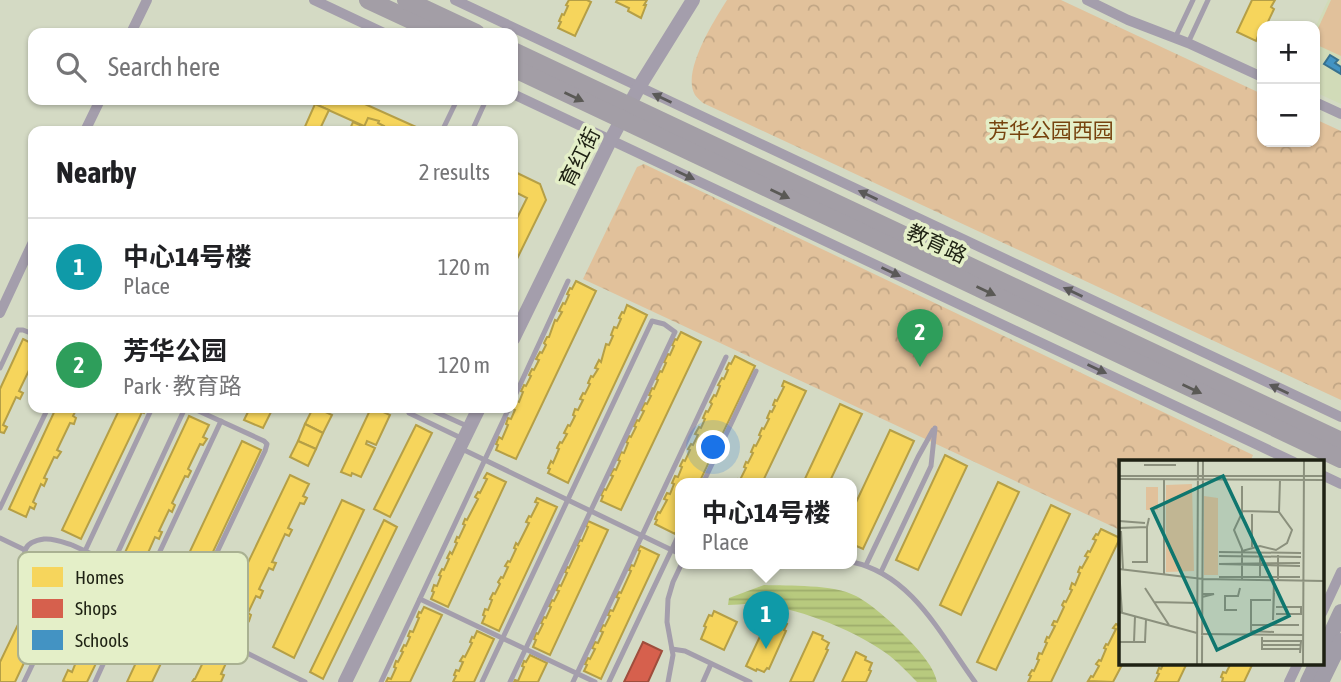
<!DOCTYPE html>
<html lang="en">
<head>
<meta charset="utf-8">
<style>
	:root { --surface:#fff; --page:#f2f2f2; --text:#202124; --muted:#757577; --line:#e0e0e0; --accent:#5e6251 }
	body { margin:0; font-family:"Asap Condensed","Noto Sans SC",sans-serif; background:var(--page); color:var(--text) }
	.controls { position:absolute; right:21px; top:21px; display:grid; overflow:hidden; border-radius:14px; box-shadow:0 2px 5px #0004 }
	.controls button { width:63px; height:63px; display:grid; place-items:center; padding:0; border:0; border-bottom:2px solid var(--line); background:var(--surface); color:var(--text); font:35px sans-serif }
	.you { position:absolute; left:714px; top:448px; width:24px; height:24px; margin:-18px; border:5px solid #fff; border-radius:50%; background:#1a73e8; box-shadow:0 0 0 10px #1a73e833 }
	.badge { display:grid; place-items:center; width:46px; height:46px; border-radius:50%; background:var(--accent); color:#fff; font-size:23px; font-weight:700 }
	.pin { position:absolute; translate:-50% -58px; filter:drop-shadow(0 2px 4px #0008) }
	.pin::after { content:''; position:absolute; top:37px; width:24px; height:21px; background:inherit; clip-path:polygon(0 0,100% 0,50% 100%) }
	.popup { position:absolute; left:675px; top:478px; width:182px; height:91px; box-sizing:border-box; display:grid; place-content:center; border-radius:14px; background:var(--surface); filter:drop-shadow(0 2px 5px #0005); font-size:23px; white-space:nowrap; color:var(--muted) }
	.popup b { font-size:26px; color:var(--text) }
	.popup::after { content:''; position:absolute; left:50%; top:100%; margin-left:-14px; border:14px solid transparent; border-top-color:var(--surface) }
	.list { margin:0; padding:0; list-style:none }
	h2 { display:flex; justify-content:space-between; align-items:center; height:91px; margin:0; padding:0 28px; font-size:30px }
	h2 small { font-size:23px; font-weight:400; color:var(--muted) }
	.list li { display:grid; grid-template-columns:46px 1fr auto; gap:21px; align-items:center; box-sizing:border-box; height:98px; padding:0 28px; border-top:2px solid var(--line) }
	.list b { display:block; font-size:26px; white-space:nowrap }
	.list p { margin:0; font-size:23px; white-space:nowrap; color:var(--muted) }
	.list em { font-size:23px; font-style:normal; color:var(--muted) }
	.icon { flex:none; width:38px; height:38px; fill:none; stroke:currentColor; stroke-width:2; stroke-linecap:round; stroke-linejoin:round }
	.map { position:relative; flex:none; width:1341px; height:682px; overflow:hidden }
	.search { position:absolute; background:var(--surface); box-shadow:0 2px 5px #0004; left:28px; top:28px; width:490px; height:77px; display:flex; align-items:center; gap:18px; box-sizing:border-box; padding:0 24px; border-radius:14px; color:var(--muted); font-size:26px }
	.panel { position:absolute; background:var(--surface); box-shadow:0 2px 5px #0004; left:28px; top:126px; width:490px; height:287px; border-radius:14px }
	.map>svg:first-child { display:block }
	.built { fill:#d1dbb8 }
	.park { fill:url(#park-crowns) }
	.pitch { fill:#e1c19b }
	.water { fill:url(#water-rules) }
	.homes { fill:#f6d55c; stroke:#b59f46; stroke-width:2 }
	.shops { fill:#d6604d; stroke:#9f4d3c; stroke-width:2 }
	.schools { fill:#4393c3; stroke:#38718e; stroke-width:2 }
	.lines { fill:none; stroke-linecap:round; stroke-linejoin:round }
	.service { stroke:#a49eac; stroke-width:5 }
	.minor { stroke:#a49eac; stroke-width:10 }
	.tertiary { stroke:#a49eac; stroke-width:14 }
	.secondary { stroke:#a19da8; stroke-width:16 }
	.primary { stroke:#a39ea6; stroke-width:18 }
	.oneway { fill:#5a5955 }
	.oneway2 { fill:#5a5958 }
	.labels { text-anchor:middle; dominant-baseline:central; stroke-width:7; stroke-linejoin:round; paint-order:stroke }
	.park-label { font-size:21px; fill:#77430e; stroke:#e4efc8 }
	.street-label { font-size:21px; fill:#1e2113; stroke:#e4efc8 }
	.inset-road { fill:none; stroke:#8b907d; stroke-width:2 }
	.view { fill:#0f766e; fill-opacity:0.15; stroke:#0f766e; stroke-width:3.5 }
	.inset-edge { fill:none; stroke:#1e2113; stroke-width:3.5 }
	.key { fill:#e4efc8; stroke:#a9b192; stroke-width:2 }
	.key-label { font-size:19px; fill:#1e2113 }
</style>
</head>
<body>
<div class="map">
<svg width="1341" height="682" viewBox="0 0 1341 682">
	<defs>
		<pattern id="park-crowns" width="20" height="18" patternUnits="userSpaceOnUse" patternTransform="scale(1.75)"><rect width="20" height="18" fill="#e1c19b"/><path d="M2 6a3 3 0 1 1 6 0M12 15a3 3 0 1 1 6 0" fill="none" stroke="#c1a685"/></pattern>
		<pattern id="water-rules" width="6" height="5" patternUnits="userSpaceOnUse" patternTransform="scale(1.75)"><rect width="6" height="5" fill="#b8ca7e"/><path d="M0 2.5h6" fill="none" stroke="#9ead6c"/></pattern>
	</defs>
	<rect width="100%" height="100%" fill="#d4dac4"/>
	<!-- built -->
	<polygon class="built" points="1328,0 1341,0 1341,104 1315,92 1315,28"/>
	<!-- park -->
	<g class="park">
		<path d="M727,0H1061L1262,94V142H1315V119L1341,131V400L703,103C700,100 697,98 695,95C681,72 715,19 727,0Z"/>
		<polygon points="644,164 1253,455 1250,462 1120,462 1120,530 583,279 637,167"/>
	</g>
	<!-- pitch -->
	<polygon class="pitch" points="1331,0 1341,0 1341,56 1315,44 1315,35"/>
	<!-- water -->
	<path class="water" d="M764,585C789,586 833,584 856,596C873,605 897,627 910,641C921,653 934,667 937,682H917C908,673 900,664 890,656C859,632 795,606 755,604C746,603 737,605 728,605L729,598Z"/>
	<!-- homes -->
	<g class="homes">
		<polygon points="569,0 587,0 591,2 575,36 558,28 561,22 559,21 562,14 564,15 568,6 566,5"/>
		<polygon points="617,0 647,0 644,5 646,5 641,18 628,11 629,8 616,2"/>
		<polygon points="1252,0 1275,0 1271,7 1274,9 1266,26 1262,26 1262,32 1260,31 1256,41 1237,32"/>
		<polygon points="317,100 356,100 425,131 375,131 315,104"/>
		<polygon points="315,104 329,110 319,131 303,131"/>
		<polygon points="368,118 379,121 378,123 384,126 382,131 349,131 353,122 364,127"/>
		<polygon points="513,171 540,184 546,200 513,267 513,226 527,198 513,191"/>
		<polygon points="576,281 596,291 516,459 496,450 498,445 496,444 499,437 502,439 508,425 506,424 508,418 511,419 515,410 513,409 516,401 519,402 523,392 521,391 524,385 526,386 531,376 529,375 532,369 534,370 539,360 536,359 540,352 542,353 546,345 544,343 547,337 549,337 555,320 557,321 562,312 559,311 563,303 565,304 569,295 567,294 570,288 572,289"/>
		<polygon points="627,305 647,315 568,483 548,473 550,469 548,468 551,461 553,463 559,449 557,448 560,442 562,443 567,434 564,433 568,425 570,426 575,416 573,415 575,409 578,410 583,400 580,399 583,393 585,394 590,384 588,383 591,376 593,377 598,369 595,368 599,360 601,362 606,344 609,345 613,336 611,335 614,327 617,328 621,319 619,318 622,312 624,313"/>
		<polygon points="681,332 701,342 621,510 601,501 603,496 601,495 604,489 606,490 613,476 610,475 614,469 616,470 620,461 618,460 621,452 624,453 628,443 626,442 629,436 631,437 636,427 634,426 637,420 639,421 644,411 641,410 645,403 647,404 651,396 649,395 652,388 654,389 658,380 656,379 660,371 662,372 666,363 664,362 668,354 670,355 674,346 672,345 675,339 677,340"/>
		<polygon points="23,339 33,344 33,366 31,366 19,391 23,393 20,399 16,397 3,425 7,427 4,433 0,432 0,389"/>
		<polygon points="735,356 755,366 699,483 680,483 680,523 675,534 655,524 657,520 655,519 658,512 660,513 667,500 664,499 667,493 670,494 674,484 672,483 675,476 678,477 682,467 680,466 683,460 685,461 690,450 688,449 691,444 693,445 698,435 695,434 699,427 701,428 705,419 703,418 706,411 708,412 712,404 710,402 714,395 716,396 720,386 718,385 722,378 724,379 728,370 726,369 729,363 731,364"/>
		<polygon points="784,381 806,391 762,483 736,483 738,479 740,480 746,468 744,467 746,462 748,463 753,453 751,452 754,445 756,446 761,436 759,435 762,428 764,429 769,419 767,418 770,411 772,412 775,406 773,405 775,400 777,401 784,387 782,386"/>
		<polygon points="840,404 862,414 829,483 803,483"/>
		<polygon points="56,408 77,408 73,416 76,418 74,424 70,423 57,450 61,452 57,458 54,457 44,478 47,479 44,486 41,484 33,502 36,504 34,509 30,507 26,517 9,509"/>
		<polygon points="120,408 147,408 144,413 142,412 81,539 62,530"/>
		<polygon points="250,408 261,408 271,412 263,428 244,420"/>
		<polygon points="313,408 317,408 332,415 323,433 305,424"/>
		<polygon points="371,408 383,408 381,411 390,415 376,445 367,441 366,444 375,448 361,477 352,473 351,476 341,472"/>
		<polygon points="189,416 209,425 203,437 207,439 203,445 200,444 188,469 191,471 188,477 185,476 172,503 175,505 172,512 169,510 159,531 162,532 159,539 155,537 147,555 151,556 148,562 145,560 140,570 121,561"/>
		<polygon points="305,424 323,433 316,449 298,441"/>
		<polygon points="416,425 432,433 390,517 374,509"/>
		<polygon points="890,430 914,441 863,549 852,544 852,511"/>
		<polygon points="242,441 261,450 195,590 176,581"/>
		<polygon points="298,441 316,449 308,466 290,457"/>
		<polygon points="945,455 967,466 918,570 896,560"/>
		<polygon points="487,473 506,482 448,607 431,599 434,592 432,591 434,585 437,586 441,576 439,575 442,569 444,570 449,559 447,558 450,552 452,554 457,543 455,542 457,537 459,538 465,525 463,524 465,519 467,520 478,499 475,497 478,492 480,493 487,479 484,478"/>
		<polygon points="290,475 309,484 303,496 307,498 304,504 300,503 288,528 292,530 289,536 285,534 272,562 276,563 273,570 269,568 259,589 263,591 260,598 256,596 248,613 251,615 249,621 245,619 241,628 221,619"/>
		<polygon points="998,482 1019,492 961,615 940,605"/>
		<polygon points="537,498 557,507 499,631 482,623 485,616 483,615 485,609 488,610 492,600 490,599 493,593 495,594 500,584 498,582 501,577 503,578 508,567 505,566 508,561 510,562 516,549 514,548 516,543 518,545 529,523 526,522 529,516 531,517 538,503 535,502"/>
		<polygon points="342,500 364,510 294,658 273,647"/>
		<polygon points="1051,505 1070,514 996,670 977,662"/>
		<polygon points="384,520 397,527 323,679 310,672"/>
		<polygon points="588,521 608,530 550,655 533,647 536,640 534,639 536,633 538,634 543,624 541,623 544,617 546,618 551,607 549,606 552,600 554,601 559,591 556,590 559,585 561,586 567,573 565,572 567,567 569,568 579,546 577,545 580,540 582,541 588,527 586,526"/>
		<polygon points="1101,529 1120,538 1051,682 1028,682 1031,676 1029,675 1032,670 1034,671 1039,660 1037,659 1039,653 1042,654 1047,643 1045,642 1047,637 1049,638 1055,626 1052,625 1054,621 1057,622 1064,607 1062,605 1064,601 1066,602 1072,590 1070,589 1072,583 1075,585 1080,573 1078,572 1080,567 1082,568 1088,557 1085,556 1088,551 1090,552 1096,540 1093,539 1096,534 1098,535"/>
		<polygon points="640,546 659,555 601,679 584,671 587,665 585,664 588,658 590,659 595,649 592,648 595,642 598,643 603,632 600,631 603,625 605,626 610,616 608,615 610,610 613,611 619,598 616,597 619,592 621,593 631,571 629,570 631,565 634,566 640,551 638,550"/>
		<polygon points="35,589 54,599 51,607 53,608 50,615 47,614 15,682 0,682 0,662"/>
		<polygon points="424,607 442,615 410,682 386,682 388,678 391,679 396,668 394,667 396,661 398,662 403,652 401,651 404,645 406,646 410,637 408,636 410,631 413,632 419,618 417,617 419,612 421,613"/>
		<polygon points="100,611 117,620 87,682 66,682 63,681 68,670 72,672 78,657 75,656 79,647 83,649 91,632 87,630 91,622 94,624"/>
		<polygon points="714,611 737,622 724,650 701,639 706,627 704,626 709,615 712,616"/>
		<polygon points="771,613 781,618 780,620 787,624 784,630 786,631 769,669 767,668 764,672 757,669 756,671 746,666"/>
		<polygon points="1120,619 1120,663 1123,663 1113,682 1088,681 1091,676 1093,677 1099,666 1096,664 1099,660 1101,661 1106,649 1104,648 1106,644 1108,645 1116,629 1113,628 1116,624 1118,625"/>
		<polygon points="477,631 494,639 474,682 453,682 456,676 454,675 456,670 459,671 463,662 460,661 463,656 465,657 472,643 470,642 472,637 474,638"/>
		<polygon points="813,632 823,636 822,639 829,643 826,649 828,650 813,682 790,682"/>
		<polygon points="147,639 168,649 152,682 127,682"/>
		<polygon points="208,652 227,661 221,674 224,675 221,682 192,682 194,679 195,679"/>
		<polygon points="856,652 866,657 865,660 872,663 869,670 871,671 866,682 842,682"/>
		<polygon points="530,655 547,663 538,682 514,682 515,680 518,681 524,667 522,666 524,661 526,662"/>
		<polygon points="1164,663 1187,663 1178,682 1155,682 1159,674 1157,673 1159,668 1161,669"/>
		<polygon points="1231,663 1253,663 1244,682 1222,682 1223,678 1221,677 1223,672 1226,673"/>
	</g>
	<!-- shops -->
	<polygon class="shops" points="643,642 662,651 648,682 624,682"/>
	<!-- schools -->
	<polygon class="schools" points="1330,55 1338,60 1335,63 1341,67 1341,74 1324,64"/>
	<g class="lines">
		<!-- service -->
		<g class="service">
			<polyline points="1175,38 1193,0"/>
			<polyline points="1188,43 1208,0"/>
			<polyline points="442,131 457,100"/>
			<polyline points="472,131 486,100"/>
			<polyline points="0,368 18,330 23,330 33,334"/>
			<polyline points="513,400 568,281"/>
			<polyline points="192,408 264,441 267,444 265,451 192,605"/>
			<polyline points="407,408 409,413 461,438"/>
			<polyline points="427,408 467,426"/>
			<polyline points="462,449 680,554"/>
			<polyline points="703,483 756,371"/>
			<polyline points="0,508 48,408"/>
			<polyline points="0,538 25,550"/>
			<polyline points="85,551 152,408"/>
			<path d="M852,562C913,575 941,636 975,682"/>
			<polyline points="113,563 185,408"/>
			<polyline points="702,563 736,565 775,563"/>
			<polyline points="866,565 918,457 933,430"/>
			<polyline points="881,572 931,466 935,428"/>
			<polyline points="147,579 221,421"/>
			<polyline points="420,599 595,682"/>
			<path d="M235,647L177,641L33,570C19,554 23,542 44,539C54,538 63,542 72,545L177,593L200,611L219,632L235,647L305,682"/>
			<polyline points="672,649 685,651 750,682"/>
			<polyline points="24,682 69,588"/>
			<polyline points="95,682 125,616"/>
			<polyline points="381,682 509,408"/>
			<polyline points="482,682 652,321 664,324 675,332 510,682"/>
			<polyline points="573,682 726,357"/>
			<polyline points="609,682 680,532"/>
			<polyline points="668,682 673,655 667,622 668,599 673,582 682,563"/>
			<polyline points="703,682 711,664"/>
		</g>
		<!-- minor -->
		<g class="minor">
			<polyline points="314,0 384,33"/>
			<polyline points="455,0 1341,417"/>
			<polyline points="1087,0 1128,20 1188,43 1262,77"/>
			<polyline points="131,33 147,0"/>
			<polyline points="513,94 1294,462"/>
			<polyline points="1315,102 1341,114"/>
			<polyline points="85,131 100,100"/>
			<polyline points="0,313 33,242"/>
			<polyline points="1322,475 1341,484"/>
			<polyline points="1322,613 1341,572"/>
			<polyline points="1289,682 1298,663"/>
		</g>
		<!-- tertiary -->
		<g class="tertiary">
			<polyline points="513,339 609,143 639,87 693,0"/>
			<polyline points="345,682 479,408"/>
		</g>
		<!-- secondary -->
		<g class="secondary">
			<polyline points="1322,653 1341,612"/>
			<polyline points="1308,682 1317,663"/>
			<polyline points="1321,682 1341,641"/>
		</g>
		<!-- primary -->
		<g class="primary">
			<polyline points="368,0 439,33"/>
			<polyline points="406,0 476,33"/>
			<polyline points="513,51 1341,441"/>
			<polyline points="513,68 1341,459"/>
		</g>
	</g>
	<!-- one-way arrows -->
	<defs><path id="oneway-solid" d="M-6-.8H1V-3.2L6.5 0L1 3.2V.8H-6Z" transform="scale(1.75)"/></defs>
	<g class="oneway">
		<use href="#oneway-solid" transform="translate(574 97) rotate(25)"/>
		<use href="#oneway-solid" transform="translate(780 194) rotate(25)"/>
		<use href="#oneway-solid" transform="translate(986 291) rotate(25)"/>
		<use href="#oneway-solid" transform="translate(1192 389) rotate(25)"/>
	</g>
	<g class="oneway2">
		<use href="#oneway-solid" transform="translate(662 98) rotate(-155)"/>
		<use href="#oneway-solid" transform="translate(685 175) rotate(25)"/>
		<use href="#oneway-solid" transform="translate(868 195) rotate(-155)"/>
		<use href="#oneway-solid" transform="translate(891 272) rotate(25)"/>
		<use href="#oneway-solid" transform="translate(1073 292) rotate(-155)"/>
		<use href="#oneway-solid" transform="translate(1097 369) rotate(25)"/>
		<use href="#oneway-solid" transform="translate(1279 389) rotate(-155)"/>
	</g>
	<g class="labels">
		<!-- park labels -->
		<g class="park-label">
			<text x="1051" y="130">芳华公园西园</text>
		</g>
		<!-- street labels -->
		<g class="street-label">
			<text transform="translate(579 157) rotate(-63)">育红街</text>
			<text transform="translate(937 243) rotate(25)">教育路</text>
		</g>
	</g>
	<!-- overview -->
	<g transform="translate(1119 460)">
		<rect width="205" height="205" fill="#d4dac4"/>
		<path d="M73,24L75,111L47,112V25ZM85,36L99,38V115H85Z" fill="#e1c19b"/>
		<path d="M27,27H39V50H27Z" fill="#e1c19b"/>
		<path class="inset-road" d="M25,5H57M0,16H205M0,19L205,20M160,52L161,20M0,61L26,63M0,68L28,67L30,58M2,71L4,110M133,87V54M123,91L141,86L157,90L168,83L173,70L160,52L123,51M100,92L182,93M100,96L182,97M13,102H28V67M181,106L100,104L181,103M0,109L84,119L205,121M0,109L3,153M45,115V19M141,116V95M100,117H181M159,119V95M123,120V89L115,70L123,53V26M26,128L50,165M155,133L154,160L155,120M83,134H95L83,137M152,140H132V171L155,172M35,142L79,143M157,147H182V154H157M118,150H106V136H119L121,128M0,152L78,173M132,165H180M82,174L184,175M143,177V189H182M143,181H182L181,193M0,182H26L27,159M15,182L16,156M143,185H182M78,204L79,0M83,204L84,0M184,204L185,0"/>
		<path class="view" d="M104,16L170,156L98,190L33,49Z"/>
		<rect width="205" height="205" class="inset-edge"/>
	</g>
	<!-- legend -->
	<rect x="18" y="552" width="230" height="112" rx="10" class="key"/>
	<rect x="32" y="567" width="31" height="20" fill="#f6d55c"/>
	<rect x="32" y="599" width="31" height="19" fill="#d6604d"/>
	<rect x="32" y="630" width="31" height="20" fill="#4393c3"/>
	<g class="key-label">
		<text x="75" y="584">Homes</text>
		<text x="75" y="615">Shops</text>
		<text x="75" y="647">Schools</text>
	</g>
</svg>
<div class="controls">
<button>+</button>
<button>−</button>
</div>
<div class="you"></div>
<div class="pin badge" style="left:766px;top:649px;background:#0f9aa8">1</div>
<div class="popup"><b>中心14号楼</b>Place</div>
<div class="pin badge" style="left:920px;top:367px;background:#2e9e5b">2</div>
<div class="search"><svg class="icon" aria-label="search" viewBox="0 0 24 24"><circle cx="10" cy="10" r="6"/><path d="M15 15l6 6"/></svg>Search here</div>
<section class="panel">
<h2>Nearby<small>2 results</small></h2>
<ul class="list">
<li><span class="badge" style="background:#0f9aa8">1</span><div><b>中心14号楼</b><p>Place</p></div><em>120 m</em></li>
<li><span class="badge" style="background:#2e9e5b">2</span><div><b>芳华公园</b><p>Park · 教育路</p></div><em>120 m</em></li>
</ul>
</section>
</div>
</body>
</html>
